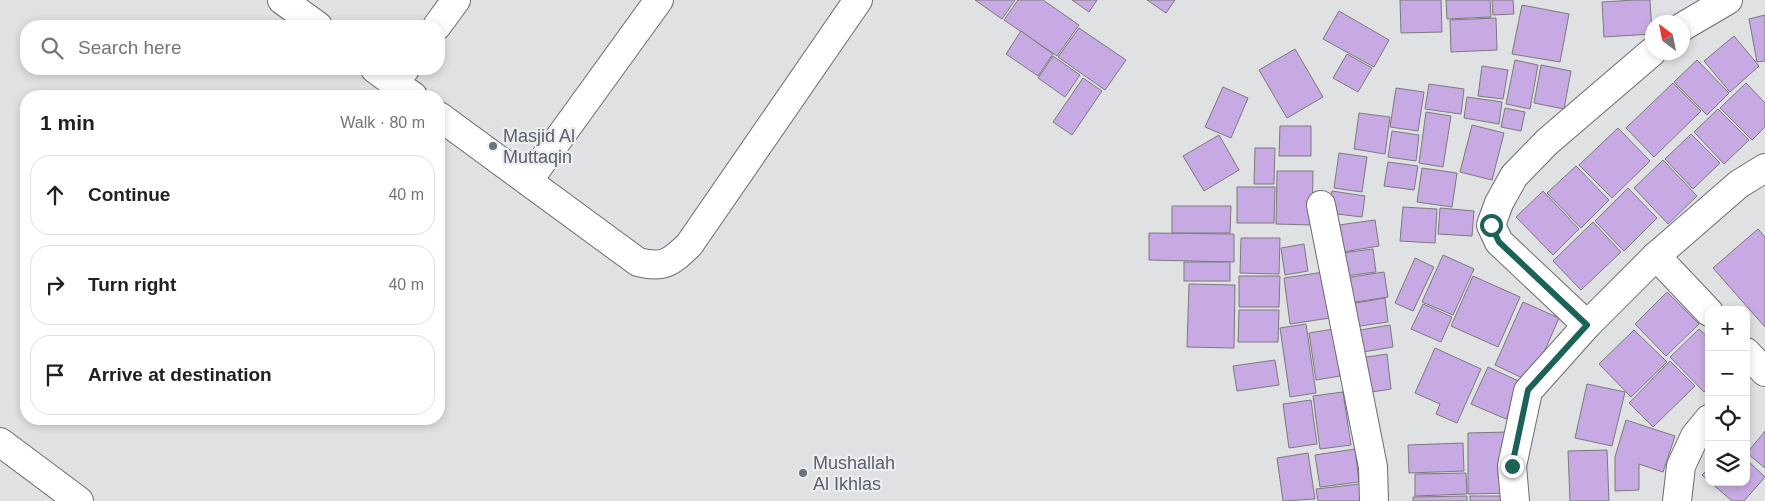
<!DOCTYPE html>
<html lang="en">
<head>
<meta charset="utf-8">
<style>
	:root { --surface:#fff; --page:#f6f6f6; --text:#202124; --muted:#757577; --line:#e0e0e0 }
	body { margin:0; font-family:Arial,sans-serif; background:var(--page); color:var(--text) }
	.controls { position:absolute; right:15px; bottom:15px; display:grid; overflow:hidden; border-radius:10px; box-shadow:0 2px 8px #0003 }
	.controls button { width:45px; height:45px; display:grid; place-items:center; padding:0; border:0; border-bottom:1px solid var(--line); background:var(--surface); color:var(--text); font:25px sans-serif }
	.compass { position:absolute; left:1645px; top:15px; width:45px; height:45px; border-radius:50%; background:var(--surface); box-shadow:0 2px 8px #0003; rotate:328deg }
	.stop { position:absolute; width:15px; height:15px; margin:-11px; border:4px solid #1b6358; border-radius:50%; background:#fff }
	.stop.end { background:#1b6358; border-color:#fff; box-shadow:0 1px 5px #0008 }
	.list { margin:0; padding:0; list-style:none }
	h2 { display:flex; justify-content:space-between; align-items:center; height:65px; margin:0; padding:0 20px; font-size:21px }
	h2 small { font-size:16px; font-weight:400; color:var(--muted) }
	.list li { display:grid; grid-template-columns:32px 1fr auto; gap:15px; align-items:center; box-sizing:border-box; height:80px; margin:0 10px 10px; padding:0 10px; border:1px solid var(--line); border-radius:20px }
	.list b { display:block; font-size:19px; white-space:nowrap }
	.list em { font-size:16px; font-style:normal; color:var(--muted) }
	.icon { flex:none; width:28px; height:28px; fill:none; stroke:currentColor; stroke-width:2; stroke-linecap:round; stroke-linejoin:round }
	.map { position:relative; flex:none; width:1765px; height:501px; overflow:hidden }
	.search { position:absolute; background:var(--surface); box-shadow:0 2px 8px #0003; left:20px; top:20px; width:425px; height:55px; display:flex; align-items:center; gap:12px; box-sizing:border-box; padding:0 18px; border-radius:20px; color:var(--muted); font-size:19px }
	.panel { position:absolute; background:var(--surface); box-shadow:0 2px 8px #0003; left:20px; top:90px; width:425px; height:335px; border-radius:20px }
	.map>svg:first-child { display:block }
	.building { fill:#c7aae3; stroke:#7b7a7c }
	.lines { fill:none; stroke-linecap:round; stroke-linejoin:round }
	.minor-casing { stroke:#6b6c6e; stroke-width:30 }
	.minor { stroke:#fff; stroke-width:28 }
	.route { stroke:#1b6358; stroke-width:6 }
	.worship-dot { fill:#6b7280; stroke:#edeef1; stroke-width:2 }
	.labels { text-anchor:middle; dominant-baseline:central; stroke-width:4.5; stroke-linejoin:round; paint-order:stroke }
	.worship-label { font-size:18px; fill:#5b616d; stroke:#edeef1; text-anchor:start }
</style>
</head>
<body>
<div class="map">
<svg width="1765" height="501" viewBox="0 0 1765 501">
	<rect width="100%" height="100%" fill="#e0e1e3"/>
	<!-- building -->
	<g class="building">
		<polygon points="975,0 1015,0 1002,19"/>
		<polygon points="1018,0 1043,0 1079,25 1057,56 1004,20"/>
		<polygon points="1072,0 1097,0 1089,12"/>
		<polygon points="1147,0 1175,0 1166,13"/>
		<polygon points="1400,0 1441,0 1442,32 1401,33"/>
		<polygon points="1446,0 1490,0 1491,17 1447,19"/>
		<polygon points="1492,0 1513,0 1514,14 1493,15"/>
		<polygon points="1635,0 1650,0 1652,34 1604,37 1602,2"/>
		<polygon points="1522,5 1569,14 1560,62 1512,54"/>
		<polygon points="1339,11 1389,40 1374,67 1323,39"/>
		<polygon points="1765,15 1765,61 1757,62 1749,19"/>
		<polygon points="1496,18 1497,50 1451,52 1450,20"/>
		<polygon points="1079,28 1126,60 1105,90 1058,57"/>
		<polygon points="1021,31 1053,54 1038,76 1006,54"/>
		<polygon points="1734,36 1759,66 1730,92 1704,61"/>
		<polygon points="1295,49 1323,97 1287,118 1259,70"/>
		<polygon points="1347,54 1372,68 1358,92 1333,78"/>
		<polygon points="1053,56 1080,75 1065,97 1038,78"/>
		<polygon points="1515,60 1538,65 1530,109 1506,104"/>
		<polygon points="1697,60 1729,93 1707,115 1674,82"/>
		<polygon points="1541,65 1571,71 1564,109 1534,103"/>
		<polygon points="1482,66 1508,70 1503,99 1478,96"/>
		<polygon points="1083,78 1102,91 1072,135 1053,122"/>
		<polygon points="1673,83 1701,111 1654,157 1626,128"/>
		<polygon points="1746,83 1765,103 1765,127 1752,140 1720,108"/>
		<polygon points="1429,84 1464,89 1461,114 1425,109"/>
		<polygon points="1223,87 1248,98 1231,138 1205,127"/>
		<polygon points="1396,88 1424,92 1418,131 1390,127"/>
		<polygon points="1467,97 1502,102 1499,124 1464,118"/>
		<polygon points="1505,108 1525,112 1521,131 1501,127"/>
		<polygon points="1718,109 1749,140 1724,164 1694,132"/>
		<polygon points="1426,112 1451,116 1443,167 1419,163"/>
		<polygon points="1359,113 1390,117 1385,154 1354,149"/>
		<polygon points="1472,125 1504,133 1492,180 1460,172"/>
		<polygon points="1280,126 1311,126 1311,156 1279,156"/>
		<polygon points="1618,128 1650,161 1612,198 1579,165"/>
		<polygon points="1392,131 1419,135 1416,161 1388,157"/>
		<polygon points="1691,134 1720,163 1693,189 1665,159"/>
		<polygon points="1219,135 1239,170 1204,191 1183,156"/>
		<polygon points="1255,148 1275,148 1274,184 1254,184"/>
		<polygon points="1339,153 1367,157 1362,192 1334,188"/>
		<polygon points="1663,160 1697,196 1668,224 1634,188"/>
		<polygon points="1388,162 1418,166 1414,190 1384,186"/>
		<polygon points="1576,166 1609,200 1581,228 1547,193"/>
		<polygon points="1422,168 1457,173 1452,207 1417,202"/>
		<polygon points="1277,171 1313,171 1312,225 1276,224"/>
		<polygon points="1237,187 1275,187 1274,223 1237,223"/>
		<polygon points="1628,188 1657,218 1624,251 1595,221"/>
		<polygon points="1332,191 1365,196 1362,217 1329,213"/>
		<polygon points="1543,191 1579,229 1553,255 1516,217"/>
		<polygon points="1172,206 1231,206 1230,233 1172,233"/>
		<polygon points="1403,207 1437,209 1435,243 1400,241"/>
		<polygon points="1440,208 1474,211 1472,236 1438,234"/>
		<polygon points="1375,220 1379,246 1343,252 1339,225"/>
		<polygon points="1593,222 1621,252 1581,290 1553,261"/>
		<polygon points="1758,229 1765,237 1765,327 1713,268"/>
		<polygon points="1149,233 1234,234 1234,262 1149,260"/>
		<polygon points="1241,238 1280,238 1279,274 1240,273"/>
		<polygon points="1304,244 1308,271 1285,275 1281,248"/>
		<polygon points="1373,249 1376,272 1346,276 1342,253"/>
		<polygon points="1443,255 1474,269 1453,315 1422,302"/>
		<polygon points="1415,258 1434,267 1413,311 1395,303"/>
		<rect x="1184" y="262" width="46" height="19"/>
		<polygon points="1324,272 1330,318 1290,324 1284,278"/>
		<polygon points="1384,272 1388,297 1349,303 1345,278"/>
		<polygon points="1239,276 1280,276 1279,307 1239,307"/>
		<polygon points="1473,276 1520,297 1498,347 1451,326"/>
		<polygon points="1189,284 1235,285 1234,348 1187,347"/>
		<polygon points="1667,292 1699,324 1666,356 1635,324"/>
		<polygon points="1385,298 1388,322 1353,327 1350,304"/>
		<polygon points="1523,302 1559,318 1531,382 1495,365"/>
		<polygon points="1423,304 1452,317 1441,342 1411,329"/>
		<polygon points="1239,310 1279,310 1278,342 1238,342"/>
		<polygon points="1306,324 1316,393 1290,397 1280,328"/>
		<polygon points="1390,325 1393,347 1357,353 1354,331"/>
		<polygon points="1334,329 1340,376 1316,380 1309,333"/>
		<polygon points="1699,329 1709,338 1709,387 1704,392 1670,357"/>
		<polygon points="1634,330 1667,362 1631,397 1599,364"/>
		<polygon points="1435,348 1481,369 1457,423 1436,414 1440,404 1415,393"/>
		<polygon points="1387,354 1391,389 1365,393 1360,358"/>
		<polygon points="1275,360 1279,385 1237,391 1233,366"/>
		<polygon points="1670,361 1695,386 1653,427 1629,403"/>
		<polygon points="1488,367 1523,383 1506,419 1471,404"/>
		<polygon points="1587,384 1625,392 1612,446 1575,438"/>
		<polygon points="1343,392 1351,445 1320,449 1313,396"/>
		<polygon points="1311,400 1317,444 1289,448 1283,404"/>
		<polygon points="1626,420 1675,436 1663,472 1639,464 1639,490 1615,491 1615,457"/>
		<polygon points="1765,431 1765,468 1747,453"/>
		<polygon points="1508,432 1509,493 1468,494 1468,433"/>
		<polygon points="1463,443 1464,471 1409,473 1408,445"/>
		<polygon points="1355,449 1359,482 1320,487 1315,455"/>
		<polygon points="1607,450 1609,501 1570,501 1568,451"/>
		<polygon points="1308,453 1315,499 1283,501 1277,458"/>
		<polygon points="1746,459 1765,477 1744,501 1732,501 1710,482 1746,482"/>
		<polygon points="1709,468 1709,481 1702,475"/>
		<polygon points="1466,473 1467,494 1415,496 1415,474"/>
		<polygon points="1360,484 1362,501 1318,501 1316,489"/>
		<polygon points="1467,496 1467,501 1413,501 1413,497"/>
		<rect x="1470" y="496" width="38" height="5"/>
	</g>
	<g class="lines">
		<!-- minor casing -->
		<g class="minor-casing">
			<g id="minor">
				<polyline points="282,0 318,26"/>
				<polyline points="437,26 456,0"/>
				<polyline points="1682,27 1728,0"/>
				<polyline points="375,69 394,83 405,69"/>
				<polyline points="394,83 413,96"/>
				<path d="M439,116L638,262C664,269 671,262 689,245L858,0"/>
				<polyline points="528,181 659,0"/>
				<polyline points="1321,205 1373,467 1374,501"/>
				<polyline points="1656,256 1709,312"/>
				<polyline points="1587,325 1499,242 1491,225 1499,203 1514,176 1547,142 1652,52"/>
				<polyline points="1746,352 1765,372"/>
				<polyline points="0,442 79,501"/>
				<polyline points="1515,501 1512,466 1528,391 1587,325 1656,256 1739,184 1765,168"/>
				<polyline points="1677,501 1681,466 1695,436 1709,419"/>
			</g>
		</g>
		<!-- minor -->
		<use href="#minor" class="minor"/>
	</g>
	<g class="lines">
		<!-- route -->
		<polyline class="route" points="1491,225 1499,242 1587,325 1528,390 1512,466"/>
	</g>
	<!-- markers -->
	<g class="worship-dot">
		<circle cx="493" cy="146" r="5"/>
		<circle cx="803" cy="473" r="5"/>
	</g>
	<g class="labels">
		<!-- worship labels -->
		<g class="worship-label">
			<text x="503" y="136">Masjid Al<tspan x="503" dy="21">Muttaqin</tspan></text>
			<text x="813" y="463">Mushallah<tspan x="813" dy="21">Al Ikhlas</tspan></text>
		</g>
	</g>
</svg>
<div class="controls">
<button>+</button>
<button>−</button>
<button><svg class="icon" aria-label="locate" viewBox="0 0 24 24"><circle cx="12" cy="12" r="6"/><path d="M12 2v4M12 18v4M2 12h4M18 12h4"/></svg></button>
<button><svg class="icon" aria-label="layers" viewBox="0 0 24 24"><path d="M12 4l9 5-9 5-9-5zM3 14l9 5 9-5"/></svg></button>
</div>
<svg class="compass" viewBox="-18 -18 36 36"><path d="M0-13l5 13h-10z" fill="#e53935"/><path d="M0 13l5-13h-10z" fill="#757577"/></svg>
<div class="stop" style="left:1491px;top:225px"></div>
<div class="stop end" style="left:1512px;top:466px"></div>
<div class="search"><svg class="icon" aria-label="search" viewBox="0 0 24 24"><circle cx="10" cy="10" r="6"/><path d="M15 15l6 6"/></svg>Search here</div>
<section class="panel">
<h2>1 min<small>Walk · 80 m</small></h2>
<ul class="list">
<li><svg class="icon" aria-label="ahead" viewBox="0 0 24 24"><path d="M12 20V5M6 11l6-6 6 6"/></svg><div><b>Continue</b></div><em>40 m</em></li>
<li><svg class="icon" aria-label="right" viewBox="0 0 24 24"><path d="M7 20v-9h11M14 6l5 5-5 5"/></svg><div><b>Turn right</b></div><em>40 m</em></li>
<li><svg class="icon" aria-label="arrive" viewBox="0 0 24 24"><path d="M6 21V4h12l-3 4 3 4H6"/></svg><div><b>Arrive at destination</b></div></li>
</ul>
</section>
</div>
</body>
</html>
